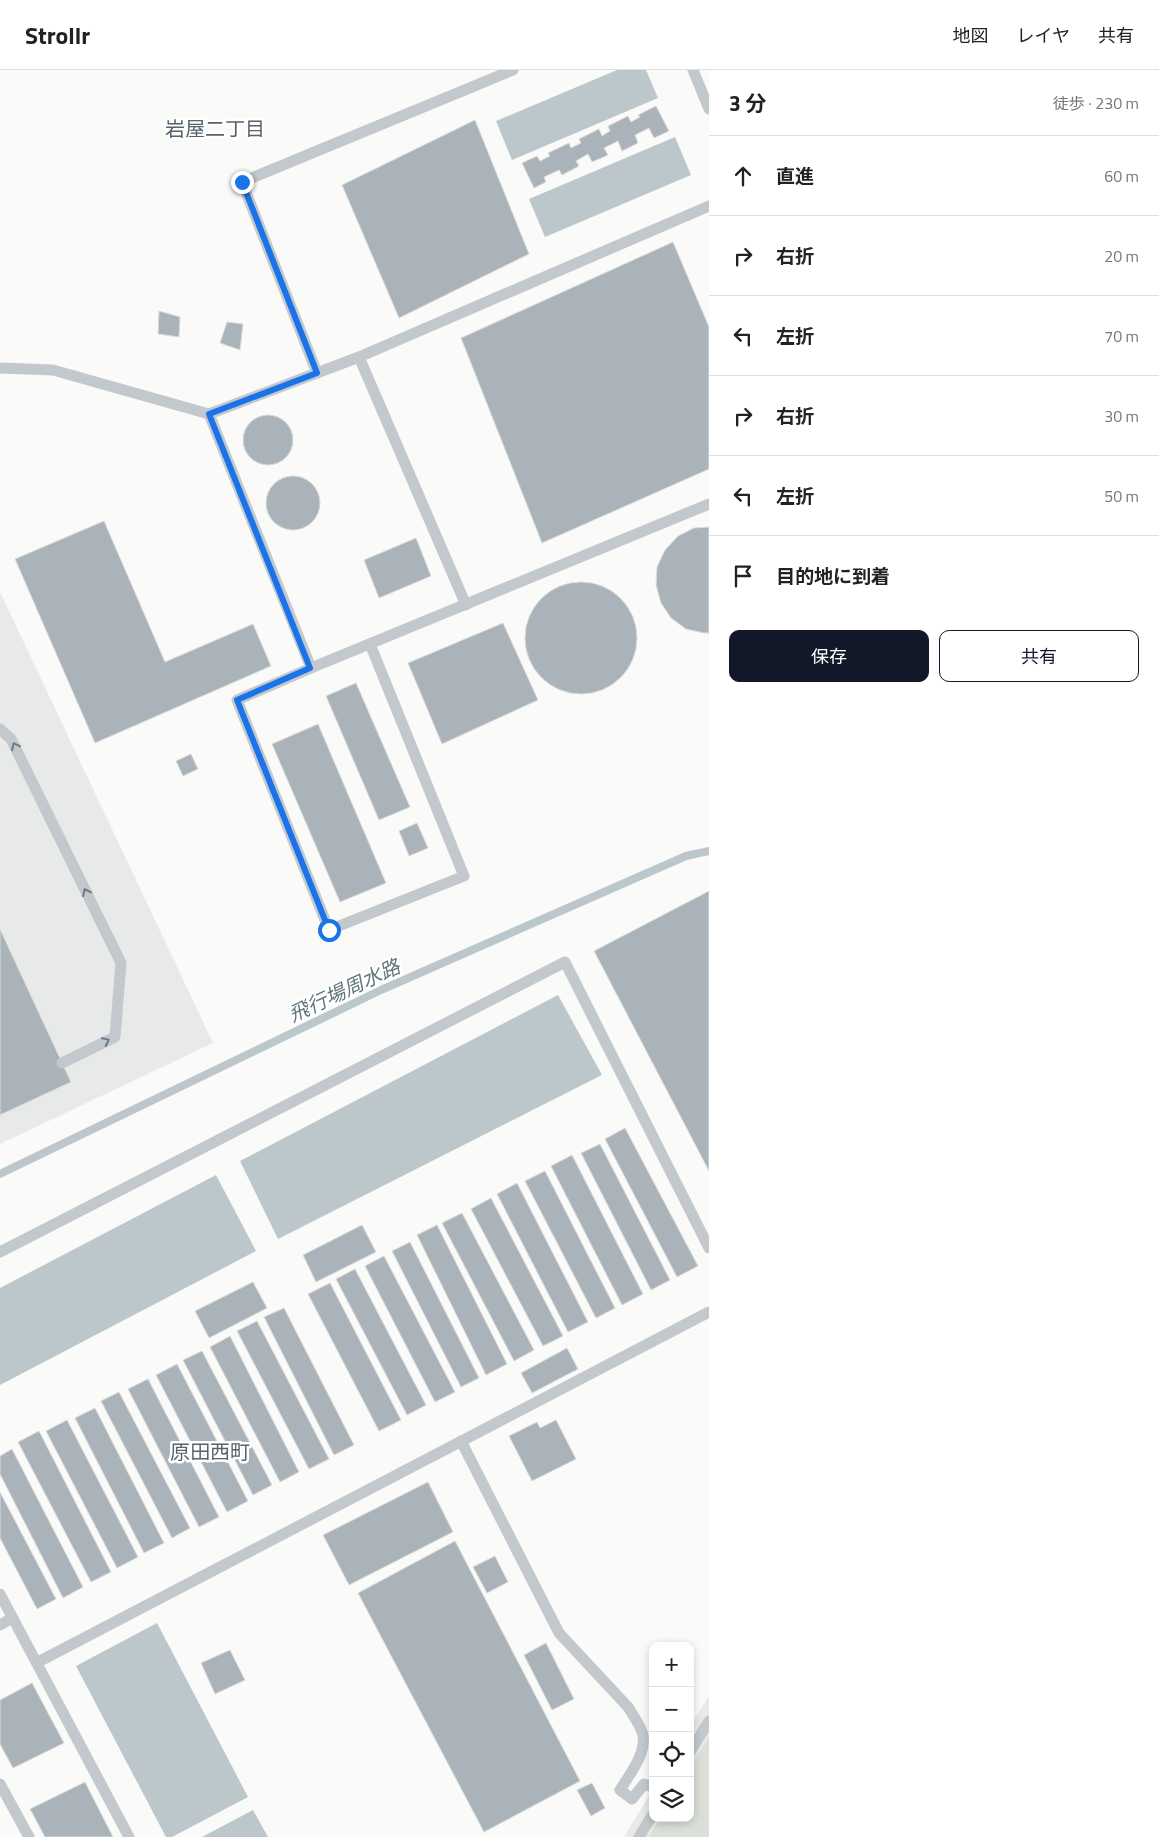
<!DOCTYPE html>
<html lang="ja">
<head>
<meta charset="utf-8">
<style>
	:root { --surface:#fff; --page:#f2f2f2; --text:#222; --muted:#767676; --line:#e0e0e0; --accent:#111827 }
	body { margin:0; font-family:"Titillium Web","Noto Sans JP",sans-serif; background:var(--page); color:var(--text) }
	.controls { position:absolute; right:15px; bottom:15px; display:grid; overflow:hidden; border-radius:10px; box-shadow:0 2px 8px #0003 }
	.controls button { width:45px; height:45px; display:grid; place-items:center; padding:0; border:0; border-bottom:1px solid var(--line); background:var(--surface); color:var(--text); font:25px sans-serif }
	.stop { position:absolute; width:15px; height:15px; margin:-11px; border:4px solid #1a73e8; border-radius:50%; background:#fff }
	.stop.end { background:#1a73e8; border-color:#fff; box-shadow:0 1px 5px #0008 }
	.list { margin:0; padding:0; list-style:none }
	h2 { display:flex; justify-content:space-between; align-items:center; height:65px; margin:0; padding:0 20px; font-size:21px }
	h2 small { font-size:16px; font-weight:400; color:var(--muted) }
	.list li { display:grid; grid-template-columns:32px 1fr auto; gap:15px; align-items:center; box-sizing:border-box; height:80px; padding:0 20px; border-top:1px solid var(--line) }
	.list b { display:block; font-size:19px; white-space:nowrap }
	.list em { font-size:16px; font-style:normal; color:var(--muted) }
	.actions { display:flex; gap:10px; padding:15px 20px }
	.actions a { flex:1; padding:11px 0; border:1px solid var(--accent); border-radius:10px; text-align:center; font-size:18px; color:var(--accent) }
	.actions .main { background:var(--accent); color:#fff }
	.icon { flex:none; width:28px; height:28px; fill:none; stroke:currentColor; stroke-width:2; stroke-linecap:round; stroke-linejoin:round }
	.map { position:relative; flex:none; width:709px; height:1767px; overflow:hidden }
	header { display:flex; align-items:center; gap:30px; box-sizing:border-box; height:70px; padding:0 25px; background:var(--surface); border-bottom:1px solid var(--line) }
	header strong { font-size:24px }
	nav { display:flex; gap:28px; margin-inline-start:auto; font-size:18px }
	main { display:flex }
	aside { flex:1; background:var(--surface) }
	.map>svg:first-child { display:block }
	.built { fill:#e8e9e9 }
	.green { fill:#dadfd7 }
	.water { fill:#bbc7cb }
	.lines { fill:none; stroke-linecap:round; stroke-linejoin:round }
	.stream { stroke:#bbc7cb; stroke-width:8 }
	.building { fill:#aab3b9; stroke:#dcdcda }
	.service { stroke:#c3c8cc; stroke-width:11 }
	.oneway { stroke:#6a7a87 }
	.route { stroke:#1a73e8; stroke-width:6 }
	.labels { text-anchor:middle; dominant-baseline:central; stroke-width:5; stroke-linejoin:round; paint-order:stroke }
	.neighbourhood-label { font-size:20px; fill:#57646e; stroke:#fff }
	.water-label { font-size:20px; font-style:italic; fill:#60757c; stroke:#fff }
</style>
</head>
<body>
<header>
<strong>Strollr</strong>
<nav><a>地図</a><a>レイヤ</a><a>共有</a></nav>
</header>
<main>
<div class="map">
<svg width="709" height="1767" viewBox="0 0 709 1767">
	<rect width="100%" height="100%" fill="#fafaf8"/>
	<!-- built -->
	<g class="built">
		<polygon points="0,522 213,973 0,1074"/>
		<polygon points="709,1626 709,1767 624,1767 653,1719 653,1748 690,1748 690,1657"/>
	</g>
	<!-- green -->
	<polygon class="green" points="709,1667 709,1767 649,1767 660,1748 690,1748 690,1698"/>
	<!-- water -->
	<g class="water">
		<polygon points="617,0 646,0 658,28 512,90 496,51"/>
		<polygon points="675,67 691,105 545,167 529,129"/>
		<polygon points="558,925 602,1005 278,1169 240,1091"/>
		<polygon points="216,1105 256,1181 0,1315 0,1218"/>
		<polygon points="157,1553 248,1727 172,1767 166,1767 76,1596"/>
		<polygon points="253,1740 268,1767 202,1767"/>
	</g>
	<g class="lines">
		<!-- stream -->
		<polyline class="stream" points="0,1104 381,920 686,786 709,781"/>
	</g>
	<!-- building -->
	<g class="building">
		<polygon points="656,36 669,61 654,68 649,58 635,65 638,73 622,81 618,71 604,78 608,85 592,92 588,84 576,91 579,96 562,105 559,100 544,107 546,112 534,118 522,93 537,86 540,91 550,86 548,83 569,73 571,78 581,73 579,69 599,59 602,66 610,61 608,56 628,46 631,52 640,47 638,45"/>
		<polygon points="475,50 529,184 399,248 342,115"/>
		<polygon points="673,172 709,257 709,399 542,473 461,268"/>
		<polygon points="159,241 180,247 179,267 158,264"/>
		<polygon points="227,252 243,254 240,280 220,273"/>
		<circle cx="268" cy="370" r="25"/>
		<circle cx="293" cy="433" r="27"/>
		<polygon points="104,451 165,592 253,554 271,596 95,673 15,489"/>
		<polygon points="709,457 709,563 704,563 686,559 671,548 661,533 656,515 657,497 665,480 678,466 694,458"/>
		<polygon points="416,468 431,506 379,528 364,490"/>
		<circle cx="581" cy="568" r="56"/>
		<polygon points="503,553 538,630 442,674 408,593"/>
		<polygon points="356,613 410,737 379,750 326,626"/>
		<polygon points="318,654 386,813 340,832 272,674"/>
		<polygon points="191,684 198,699 183,706 176,691"/>
		<polygon points="417,753 428,778 409,786 399,761"/>
		<polygon points="709,821 709,1101 594,881"/>
		<polygon points="0,859 71,1012 0,1045"/>
		<polygon points="625,1058 698,1196 677,1207 605,1069"/>
		<polygon points="600,1074 670,1210 651,1220 581,1083"/>
		<polygon points="572,1085 643,1224 622,1235 551,1096"/>
		<polygon points="545,1101 615,1238 596,1248 525,1111"/>
		<polygon points="517,1113 588,1252 568,1262 497,1124"/>
		<polygon points="491,1128 563,1266 543,1276 471,1139"/>
		<polygon points="462,1143 534,1280 514,1291 442,1153"/>
		<polygon points="362,1155 376,1182 316,1212 303,1185"/>
		<polygon points="437,1155 507,1294 486,1305 417,1165"/>
		<polygon points="410,1172 479,1308 461,1317 392,1181"/>
		<polygon points="384,1186 455,1322 435,1332 365,1196"/>
		<polygon points="355,1199 426,1335 407,1345 336,1209"/>
		<polygon points="253,1212 267,1238 209,1268 195,1241"/>
		<polygon points="330,1213 401,1350 379,1361 308,1224"/>
		<polygon points="284,1238 354,1375 334,1385 264,1247"/>
		<polygon points="257,1251 329,1389 309,1399 237,1261"/>
		<polygon points="230,1266 299,1402 280,1412 210,1277"/>
		<polygon points="567,1278 578,1299 532,1323 521,1303"/>
		<polygon points="202,1281 272,1415 253,1425 183,1290"/>
		<polygon points="177,1294 248,1431 227,1442 156,1305"/>
		<polygon points="148,1309 219,1447 199,1457 128,1319"/>
		<polygon points="119,1322 190,1458 172,1468 101,1331"/>
		<polygon points="95,1338 164,1473 144,1483 75,1348"/>
		<polygon points="67,1350 138,1487 117,1498 46,1361"/>
		<polygon points="556,1350 576,1389 532,1411 509,1366 537,1352 540,1358"/>
		<polygon points="39,1361 111,1502 91,1512 18,1372"/>
		<polygon points="12,1379 83,1517 63,1528 0,1404 0,1386"/>
		<polygon points="428,1412 453,1462 349,1515 323,1465"/>
		<polygon points="0,1422 56,1529 37,1539 0,1468"/>
		<polygon points="455,1471 580,1711 484,1762 358,1523"/>
		<polygon points="495,1486 508,1512 487,1523 473,1497"/>
		<polygon points="546,1573 574,1629 552,1640 524,1585"/>
		<polygon points="230,1580 245,1610 215,1624 201,1593"/>
		<polygon points="32,1613 64,1673 13,1698 0,1674 0,1630"/>
		<polygon points="85,1712 113,1767 45,1767 30,1739"/>
		<polygon points="592,1713 605,1738 591,1746 577,1720"/>
	</g>
	<g class="lines">
		<!-- service -->
		<g class="service">
			<polyline points="693,0 709,39"/>
			<polyline points="359,287 466,535"/>
			<polyline points="0,298 53,300 209,344 359,287 709,136"/>
			<polyline points="317,303 242,112 513,0"/>
			<polyline points="209,344 311,598 709,434"/>
			<polyline points="311,598 237,630 329,860 464,806 370,574"/>
			<polyline points="0,659 11,669 121,893 115,967 62,993"/>
			<polyline points="0,1182 565,892 709,1178"/>
			<path d="M461,1371L559,1563L628,1637C633,1645 641,1656 643,1665C646,1685 629,1705 620,1720L632,1729L644,1714L653,1717"/>
			<polyline points="0,1524 129,1767"/>
			<polyline points="0,1555 12,1548"/>
			<polyline points="38,1592 709,1242"/>
			<polyline points="690,1682 709,1651"/>
			<polyline points="0,1714 29,1767"/>
			<polyline points="639,1767 653,1744"/>
		</g>
	</g>
	<!-- one-way arrows -->
	<defs><path id="oneway-chevron" d="M-2-3.5L2.5 0L-2 3.5" fill="none" stroke-width="1.6" stroke-linecap="round" stroke-linejoin="round" transform="scale(1.25)"/></defs>
	<g class="oneway">
		<use href="#oneway-chevron" transform="translate(15 676) rotate(-116)"/>
		<use href="#oneway-chevron" transform="translate(86 822) rotate(-116)"/>
		<use href="#oneway-chevron" transform="translate(106 971) rotate(-26)"/>
	</g>
	<g class="lines">
		<!-- route -->
		<polyline class="route" points="242,112 317,303 209,344 310,598 237,630 329,860"/>
	</g>
	<g class="labels">
		<!-- neighbourhood labels -->
		<g class="neighbourhood-label">
			<text x="215" y="58">岩屋二丁目</text>
			<text x="210" y="1381">原田西町</text>
		</g>
		<!-- water labels -->
		<g class="water-label">
			<text transform="translate(344 920) rotate(-25)">飛行場周水路</text>
		</g>
	</g>
</svg>
<div class="controls">
<button>+</button>
<button>−</button>
<button><svg class="icon" aria-label="locate" viewBox="0 0 24 24"><circle cx="12" cy="12" r="6"/><path d="M12 2v4M12 18v4M2 12h4M18 12h4"/></svg></button>
<button><svg class="icon" aria-label="layers" viewBox="0 0 24 24"><path d="M12 4l9 5-9 5-9-5zM3 14l9 5 9-5"/></svg></button>
</div>
<div class="stop" style="left:329px;top:860px"></div>
<div class="stop end" style="left:242px;top:112px"></div>
</div>
<aside>
<h2>3 分<small>徒歩 · 230 m</small></h2>
<ul class="list">
<li><svg class="icon" aria-label="ahead" viewBox="0 0 24 24"><path d="M12 20V5M6 11l6-6 6 6"/></svg><div><b>直進</b></div><em>60 m</em></li>
<li><svg class="icon" aria-label="right" viewBox="0 0 24 24"><path d="M7 20v-9h11M14 6l5 5-5 5"/></svg><div><b>右折</b></div><em>20 m</em></li>
<li><svg class="icon" aria-label="left" viewBox="0 0 24 24"><path d="M17 20v-9H6M10 6l-5 5 5 5"/></svg><div><b>左折</b></div><em>70 m</em></li>
<li><svg class="icon" aria-label="right" viewBox="0 0 24 24"><path d="M7 20v-9h11M14 6l5 5-5 5"/></svg><div><b>右折</b></div><em>30 m</em></li>
<li><svg class="icon" aria-label="left" viewBox="0 0 24 24"><path d="M17 20v-9H6M10 6l-5 5 5 5"/></svg><div><b>左折</b></div><em>50 m</em></li>
<li><svg class="icon" aria-label="arrive" viewBox="0 0 24 24"><path d="M6 21V4h12l-3 4 3 4H6"/></svg><div><b>目的地に到着</b></div></li>
</ul>
<div class="actions"><a class="main">保存</a><a>共有</a></div>
</aside>
</main>
</body>
</html>
